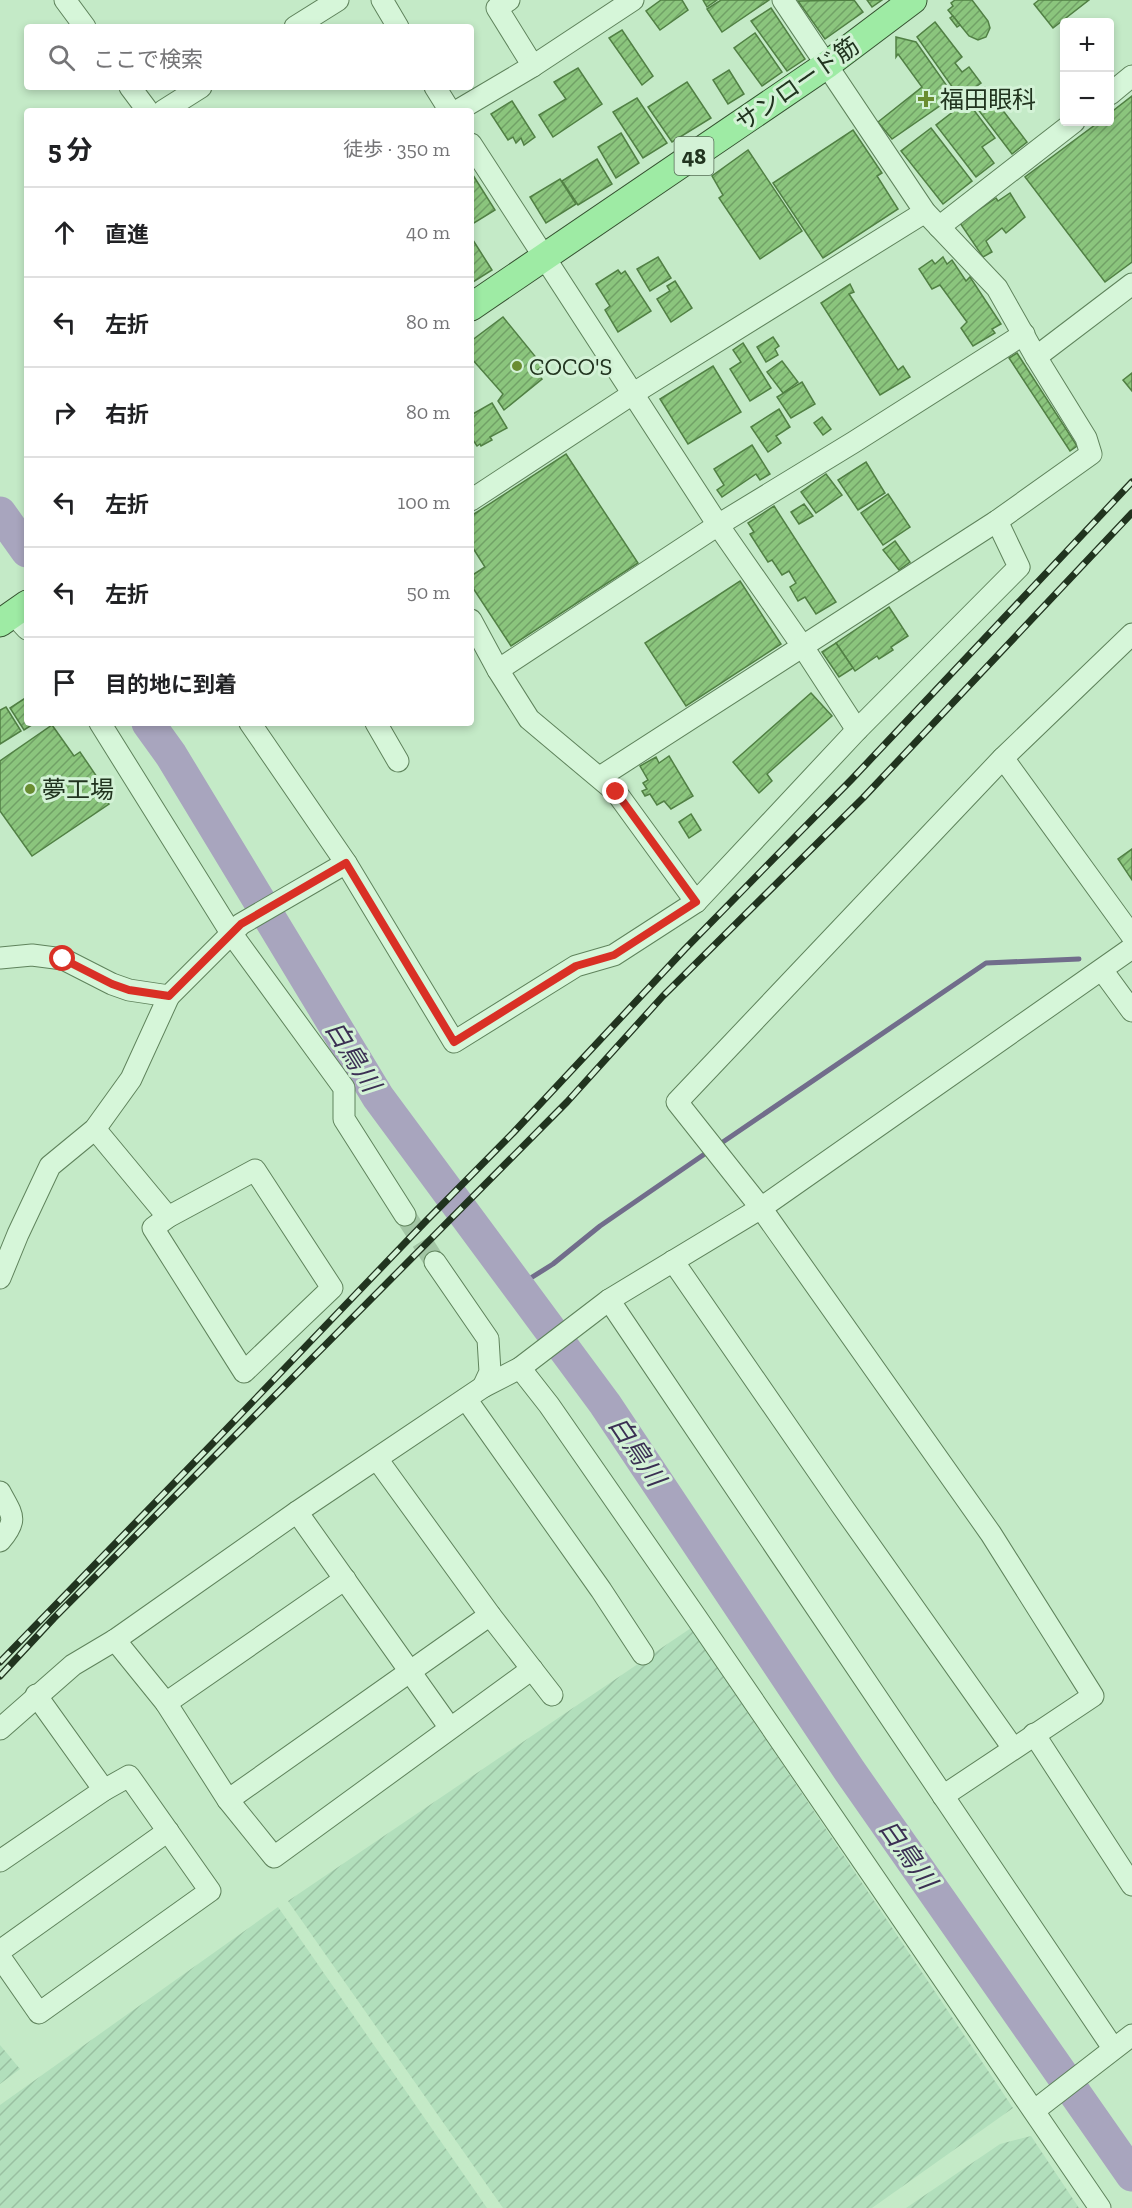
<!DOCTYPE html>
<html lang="ja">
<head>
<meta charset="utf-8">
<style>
	:root { --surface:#fff; --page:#f6f6f6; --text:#202124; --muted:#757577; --line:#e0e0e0 }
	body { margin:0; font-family:"Zilla Slab","Noto Sans JP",serif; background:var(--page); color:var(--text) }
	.controls { position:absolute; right:18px; top:18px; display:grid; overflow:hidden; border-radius:6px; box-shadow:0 3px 9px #0003 }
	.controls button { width:54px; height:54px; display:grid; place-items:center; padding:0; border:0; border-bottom:2px solid var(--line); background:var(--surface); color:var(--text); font:30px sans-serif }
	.stop { position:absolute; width:18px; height:18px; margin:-14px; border:4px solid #d93025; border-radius:50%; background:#fff }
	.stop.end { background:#d93025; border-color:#fff; box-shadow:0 2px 6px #0008 }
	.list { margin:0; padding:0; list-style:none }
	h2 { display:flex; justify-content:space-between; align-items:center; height:78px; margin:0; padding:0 24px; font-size:26px }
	h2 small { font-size:20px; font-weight:400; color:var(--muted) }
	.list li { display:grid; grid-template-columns:39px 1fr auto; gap:18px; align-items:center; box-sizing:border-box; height:90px; padding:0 24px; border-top:2px solid var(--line) }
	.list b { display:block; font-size:22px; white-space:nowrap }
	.list em { font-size:20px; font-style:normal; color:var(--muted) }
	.icon { flex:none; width:33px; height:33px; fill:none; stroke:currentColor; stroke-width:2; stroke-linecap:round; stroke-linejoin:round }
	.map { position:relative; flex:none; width:1132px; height:2208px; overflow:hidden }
	.search { position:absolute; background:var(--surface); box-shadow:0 3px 9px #0003; left:24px; top:24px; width:450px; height:66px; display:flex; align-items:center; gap:15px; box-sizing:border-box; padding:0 21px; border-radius:6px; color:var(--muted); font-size:22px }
	.panel { position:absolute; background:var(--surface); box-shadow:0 3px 9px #0003; left:24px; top:108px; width:450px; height:618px; border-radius:6px }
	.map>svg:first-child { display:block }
	.farmland { fill:url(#farmland-furrows) }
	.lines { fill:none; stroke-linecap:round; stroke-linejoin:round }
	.stream { stroke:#716d8b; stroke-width:5 }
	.river { stroke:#a8a5be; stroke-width:33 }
	.building { fill:url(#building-hatch); stroke:#518044; stroke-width:1.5 }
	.minor-tunnel { stroke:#a3c6a5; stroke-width:21; stroke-dasharray:21 10; stroke-linecap:butt }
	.minor-casing { stroke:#5f835c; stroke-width:23 }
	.major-casing { stroke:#355130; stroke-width:29 }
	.minor { stroke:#d6f6d9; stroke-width:21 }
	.major { stroke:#9eeba4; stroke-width:27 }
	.rail-casing { stroke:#21341f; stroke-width:7 }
	.rail { stroke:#d3f2d6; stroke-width:4.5; stroke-dasharray:14; stroke-linecap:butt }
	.route { stroke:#d93025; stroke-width:8 }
	.poi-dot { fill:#6a8d31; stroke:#d3f2d6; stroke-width:2 }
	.labels { text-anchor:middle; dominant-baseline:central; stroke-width:6; stroke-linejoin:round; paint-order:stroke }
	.shield { fill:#d3f2d6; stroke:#566d56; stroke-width:1.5 }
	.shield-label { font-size:22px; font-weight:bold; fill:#21341f }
	.street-label { font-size:24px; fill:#21341f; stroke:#d3f2d6 }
	.poi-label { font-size:24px; fill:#21341f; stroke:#d3f2d6; text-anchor:start }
	.water-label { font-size:26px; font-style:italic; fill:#3b2f53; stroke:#d3f2d6 }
</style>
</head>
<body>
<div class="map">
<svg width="1132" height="2208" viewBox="0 0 1132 2208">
	<defs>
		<pattern id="farmland-furrows" width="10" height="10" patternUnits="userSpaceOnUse" patternTransform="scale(1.5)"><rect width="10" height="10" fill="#b2dfbc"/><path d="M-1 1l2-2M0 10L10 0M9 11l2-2" fill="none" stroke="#99c0a1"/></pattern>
		<pattern id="building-hatch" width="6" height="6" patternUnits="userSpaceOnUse" patternTransform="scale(1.5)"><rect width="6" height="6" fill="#8bc57d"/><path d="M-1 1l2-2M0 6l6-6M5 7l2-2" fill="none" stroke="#71a166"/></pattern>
	</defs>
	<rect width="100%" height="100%" fill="#c4eac7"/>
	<!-- farmland -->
	<g class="farmland">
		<polygon points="691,1628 1013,2108 872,2208 503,2208 288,1901"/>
		<polygon points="278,1907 487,2208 0,2208 0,2105"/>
		<polygon points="0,2045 20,2069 0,2084"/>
		<polygon points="1031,2136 1079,2208 906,2208 1000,2144"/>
	</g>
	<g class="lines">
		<!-- stream -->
		<g class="stream">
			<polyline points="717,1146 986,963 1079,959"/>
			<polyline points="518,1286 553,1264 600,1226 709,1151"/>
		</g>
		<!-- river -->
		<g class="river">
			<polyline points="0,513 27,551"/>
			<polyline points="148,723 171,755 378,1097 605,1404 849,1770 1132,2175"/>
		</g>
	</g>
	<!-- building -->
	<g class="building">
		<polygon points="661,0 682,0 688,10 660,30 646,11"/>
		<polygon points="703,0 717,0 707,7"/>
		<polygon points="721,0 769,0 722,32 707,9"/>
		<polygon points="854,0 863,12 825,39 798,1"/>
		<polygon points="867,0 882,0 872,7"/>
		<polygon points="955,0 972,0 988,21 990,28 986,37 978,40 969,36 948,10 953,6 951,3"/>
		<polygon points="1039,0 1089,0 1053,28 1034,4"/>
		<polygon points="771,8 805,59 787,71 751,21"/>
		<polygon points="953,16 960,25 957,27 950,18"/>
		<polygon points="935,22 962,57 955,63 962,72 969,67 981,83 960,98 917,37"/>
		<polygon points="622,30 653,76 642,85 609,38"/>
		<polygon points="755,33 782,72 762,86 734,48"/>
		<polygon points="896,37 916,42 954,96 892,139 878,122 922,87 898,54 896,57"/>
		<polygon points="578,68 602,104 553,137 539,115 566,99 554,82"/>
		<polygon points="729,70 744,94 728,104 713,80"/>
		<polygon points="687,82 711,118 672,142 648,107"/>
		<polygon points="985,87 1027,142 1012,154 970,99"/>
		<polygon points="1132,96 1132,262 1105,282 1025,177 1099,122 1110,122 1110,113"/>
		<polygon points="637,98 667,143 643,158 613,112"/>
		<polygon points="512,101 535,137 524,145 521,138 516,143 513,137 508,140 491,114"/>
		<polygon points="967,101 995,138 982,147 994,163 976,177 936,125"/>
		<polygon points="931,128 972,181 943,204 901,151"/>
		<polygon points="853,130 882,173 877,176 898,209 823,258 773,183"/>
		<polygon points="621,133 639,163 616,178 598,147"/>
		<polygon points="748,150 802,231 760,259 719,198 723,195 712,176"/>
		<polygon points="597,159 612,184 578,205 562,181"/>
		<polygon points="471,172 495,210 474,223 471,218"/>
		<polygon points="560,179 576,204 546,223 530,197"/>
		<polygon points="1010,193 1025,217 1006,233 1002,228 986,241 992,252 983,257 960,223 996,198 998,201"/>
		<polygon points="471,237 492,270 473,282 471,280"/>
		<polygon points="658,257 671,278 650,291 637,269"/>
		<polygon points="943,257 947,264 952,260 966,281 970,277 1001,324 992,329 995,333 973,346 961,328 967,322 940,285 932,289 919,269 932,260 935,264"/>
		<polygon points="618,270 621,274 625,271 651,311 618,332 605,310 610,306 596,284"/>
		<polygon points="675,281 692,308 671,322 657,299 670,291 667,286"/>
		<polygon points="850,284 854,292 849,294 898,370 903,366 910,377 880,395 821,303"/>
		<polygon points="503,317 543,366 536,371 542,379 504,410 498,401 503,394 471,358 471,351 473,350 471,341"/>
		<polygon points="773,337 779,346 775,349 778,355 766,362 757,347"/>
		<polygon points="743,343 771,388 750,401 730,369 741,362 733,350"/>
		<polygon points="1017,353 1077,446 1070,451 1009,358"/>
		<polygon points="782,361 798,382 783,393 767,372"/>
		<polygon points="713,366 741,412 688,444 660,399"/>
		<polygon points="1132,373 1132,391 1123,380"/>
		<polygon points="802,382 815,404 791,418 777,397"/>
		<polygon points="492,403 507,428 490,437 492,440 481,446 480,444 477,446 471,437 471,415"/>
		<polygon points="779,409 790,427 776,436 781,443 768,452 751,427"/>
		<polygon points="822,417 831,429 823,435 814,423"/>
		<polygon points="752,445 770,474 760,480 756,474 722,497 717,490 724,485 714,469"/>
		<polygon points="566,454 638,563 511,646 471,585 471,576 485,567 471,545 471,516"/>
		<polygon points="866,462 885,493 858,510 838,480"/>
		<polygon points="826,474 842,495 816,513 801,492"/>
		<polygon points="888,494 910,527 883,545 861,513"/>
		<polygon points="804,504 813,516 799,524 791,512"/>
		<polygon points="774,506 836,602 816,614 805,597 798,601 790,587 796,583 789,571 782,575 772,560 768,562 750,534 754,532 748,523"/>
		<polygon points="895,541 910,562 899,570 883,550"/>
		<polygon points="740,581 781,644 686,706 645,643"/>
		<polygon points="889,607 908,636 891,647 893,650 879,659 877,656 855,671 836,643"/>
		<polygon points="836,643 853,668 839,677 822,652"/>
		<polygon points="811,693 832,716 767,774 772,781 759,793 733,762"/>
		<polygon points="27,697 27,723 35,723 24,730 10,708"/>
		<polygon points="6,707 21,731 0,744 0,710"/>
		<polygon points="52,725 74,756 80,752 97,777 92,780 109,804 32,856 0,811 0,761"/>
		<polygon points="669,756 693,796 671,809 664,801 657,805 650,794 645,796 642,791 647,789 643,783 648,780 640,766 656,757 659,763"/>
		<polygon points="691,814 701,830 689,838 679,822"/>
		<polygon points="1132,849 1132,880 1118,859"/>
	</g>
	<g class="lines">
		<!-- minor-tunnel -->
		<polyline class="minor-tunnel" points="405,1215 435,1262"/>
		<!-- minor casing -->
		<g class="minor-casing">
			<g id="minor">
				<polyline points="65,0 85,27"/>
				<polyline points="382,0 398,27"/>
				<polyline points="509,0 497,8 533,66"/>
				<polyline points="295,27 338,0"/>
				<polyline points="130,87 148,111"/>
				<polyline points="435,87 450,111"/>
				<polyline points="1110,94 1132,76"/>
				<polyline points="163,111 201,87"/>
				<polyline points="457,111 533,66 633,0"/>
				<polyline points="471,144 718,525 803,647 857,730"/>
				<polyline points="939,227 1074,122"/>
				<polyline points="1036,357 1132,284"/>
				<polyline points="471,500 634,393 925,212"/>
				<polyline points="13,614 27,629"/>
				<polyline points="471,620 498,670 529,719 616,792 696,902"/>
				<polyline points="498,670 718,525 854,442 1024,334"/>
				<polyline points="100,723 231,933 344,1088 344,1119 405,1215"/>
				<polyline points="250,723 346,863 454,1042 576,966 614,955 696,902 857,730 1019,567 997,521"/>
				<polyline points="376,723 398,761"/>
				<polyline points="1003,758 1132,936"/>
				<polyline points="600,777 997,521 1091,454 1086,438 1036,357 997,288 925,212 783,0"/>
				<polyline points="0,958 32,955 63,959 112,984 129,990 169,996 241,924 346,863"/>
				<polyline points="1102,970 1132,1011"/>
				<polyline points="95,1129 168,1217"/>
				<polygon points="255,1170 332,1288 244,1372 153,1228 168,1217"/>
				<polyline points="673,1261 842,1506 1013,1748"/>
				<polyline points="435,1262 488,1339 490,1372 483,1387"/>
				<polyline points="0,1278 18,1234 50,1166 95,1129 131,1079 169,996"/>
				<polyline points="609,1300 1113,2048"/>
				<polyline points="520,1368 549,1405 696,1617 1100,2208"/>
				<polyline points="466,1399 601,1590 643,1654"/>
				<polyline points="377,1459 490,1615 552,1695"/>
				<path d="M0,1492C12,1515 19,1519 0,1541"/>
				<polyline points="297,1512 450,1728"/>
				<polyline points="115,1640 166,1703 228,1800 274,1857 532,1669"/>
				<polyline points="36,1695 104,1790"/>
				<polyline points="166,1703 345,1579"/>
				<polyline points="0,1729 73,1665 115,1640 297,1512 483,1387 520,1368 609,1300 761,1208 1132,948"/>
				<polyline points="1034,1734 1132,1885"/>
				<polyline points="943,1796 1093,1696 991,1534 761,1208 677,1102 1003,758 1132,634"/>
				<polyline points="228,1800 490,1615"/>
				<polyline points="0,1861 104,1790 129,1776 210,1891 39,2013 0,1957"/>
				<polyline points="0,1951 168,1831"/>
				<polyline points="1035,2110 1132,2035"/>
			</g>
		</g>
		<!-- major casing -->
		<g class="major-casing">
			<g id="major">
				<polyline points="471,307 828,64 913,0"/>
				<polyline points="0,623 27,604"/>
			</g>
		</g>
		<!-- minor -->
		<use href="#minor" class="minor"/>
		<!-- major -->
		<use href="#major" class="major"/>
		<!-- rail casing -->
		<g class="rail-casing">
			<g id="rail">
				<polyline points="0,1662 214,1442 426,1221 513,1133 685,949 852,779 1132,482"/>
				<polyline points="0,1676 54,1618 567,1102 663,996 863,798 1132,513"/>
			</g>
		</g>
		<!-- rail -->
		<use href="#rail" class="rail"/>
	</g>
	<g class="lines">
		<!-- route -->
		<polyline class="route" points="63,959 112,984 129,990 169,996 241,924 346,863 454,1042 576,966 614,955 696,902 616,792"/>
	</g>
	<!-- markers -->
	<g class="poi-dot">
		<path d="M923 90h6v6h6v6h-6v6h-6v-6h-6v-6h6z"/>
		<circle cx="517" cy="366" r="6"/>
		<circle cx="30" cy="789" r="6"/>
	</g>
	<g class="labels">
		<!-- shield labels -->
		<rect class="shield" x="674.5" y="137" width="39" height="38" rx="4.5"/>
		<g class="shield-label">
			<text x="694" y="156">48</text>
		</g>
		<!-- street labels -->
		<g class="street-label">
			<text transform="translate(797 84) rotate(-35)">サンロード筋</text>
		</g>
		<!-- poi labels -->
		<g class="poi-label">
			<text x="940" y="99">福田眼科</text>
			<text x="529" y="366">COCO'S</text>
			<text x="42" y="789">夢工場</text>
		</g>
		<!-- water labels -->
		<g class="water-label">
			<text transform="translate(353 1056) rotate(58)">白鳥川</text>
			<text transform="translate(637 1451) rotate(56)">白鳥川</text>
			<text transform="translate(908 1854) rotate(55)">白鳥川</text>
		</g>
	</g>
</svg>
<div class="controls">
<button>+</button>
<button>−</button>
</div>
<div class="stop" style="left:63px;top:959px"></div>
<div class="stop end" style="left:616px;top:792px"></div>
<div class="search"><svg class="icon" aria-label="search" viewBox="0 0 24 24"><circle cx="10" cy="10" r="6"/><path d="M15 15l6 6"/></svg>ここで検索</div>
<section class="panel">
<h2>5 分<small>徒歩 · 350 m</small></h2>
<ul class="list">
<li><svg class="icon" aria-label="ahead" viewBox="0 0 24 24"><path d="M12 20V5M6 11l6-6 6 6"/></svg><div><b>直進</b></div><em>40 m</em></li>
<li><svg class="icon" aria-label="left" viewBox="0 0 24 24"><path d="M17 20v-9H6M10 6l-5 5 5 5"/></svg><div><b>左折</b></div><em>80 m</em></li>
<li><svg class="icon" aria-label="right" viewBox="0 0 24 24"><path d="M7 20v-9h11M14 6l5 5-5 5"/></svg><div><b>右折</b></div><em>80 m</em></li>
<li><svg class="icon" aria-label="left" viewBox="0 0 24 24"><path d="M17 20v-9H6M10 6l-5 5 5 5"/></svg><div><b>左折</b></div><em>100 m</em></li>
<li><svg class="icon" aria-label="left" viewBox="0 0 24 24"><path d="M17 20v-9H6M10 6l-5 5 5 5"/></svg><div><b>左折</b></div><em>50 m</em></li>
<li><svg class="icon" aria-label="arrive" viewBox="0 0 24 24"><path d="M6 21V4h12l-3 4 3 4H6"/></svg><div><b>目的地に到着</b></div></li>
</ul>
</section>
</div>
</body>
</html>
